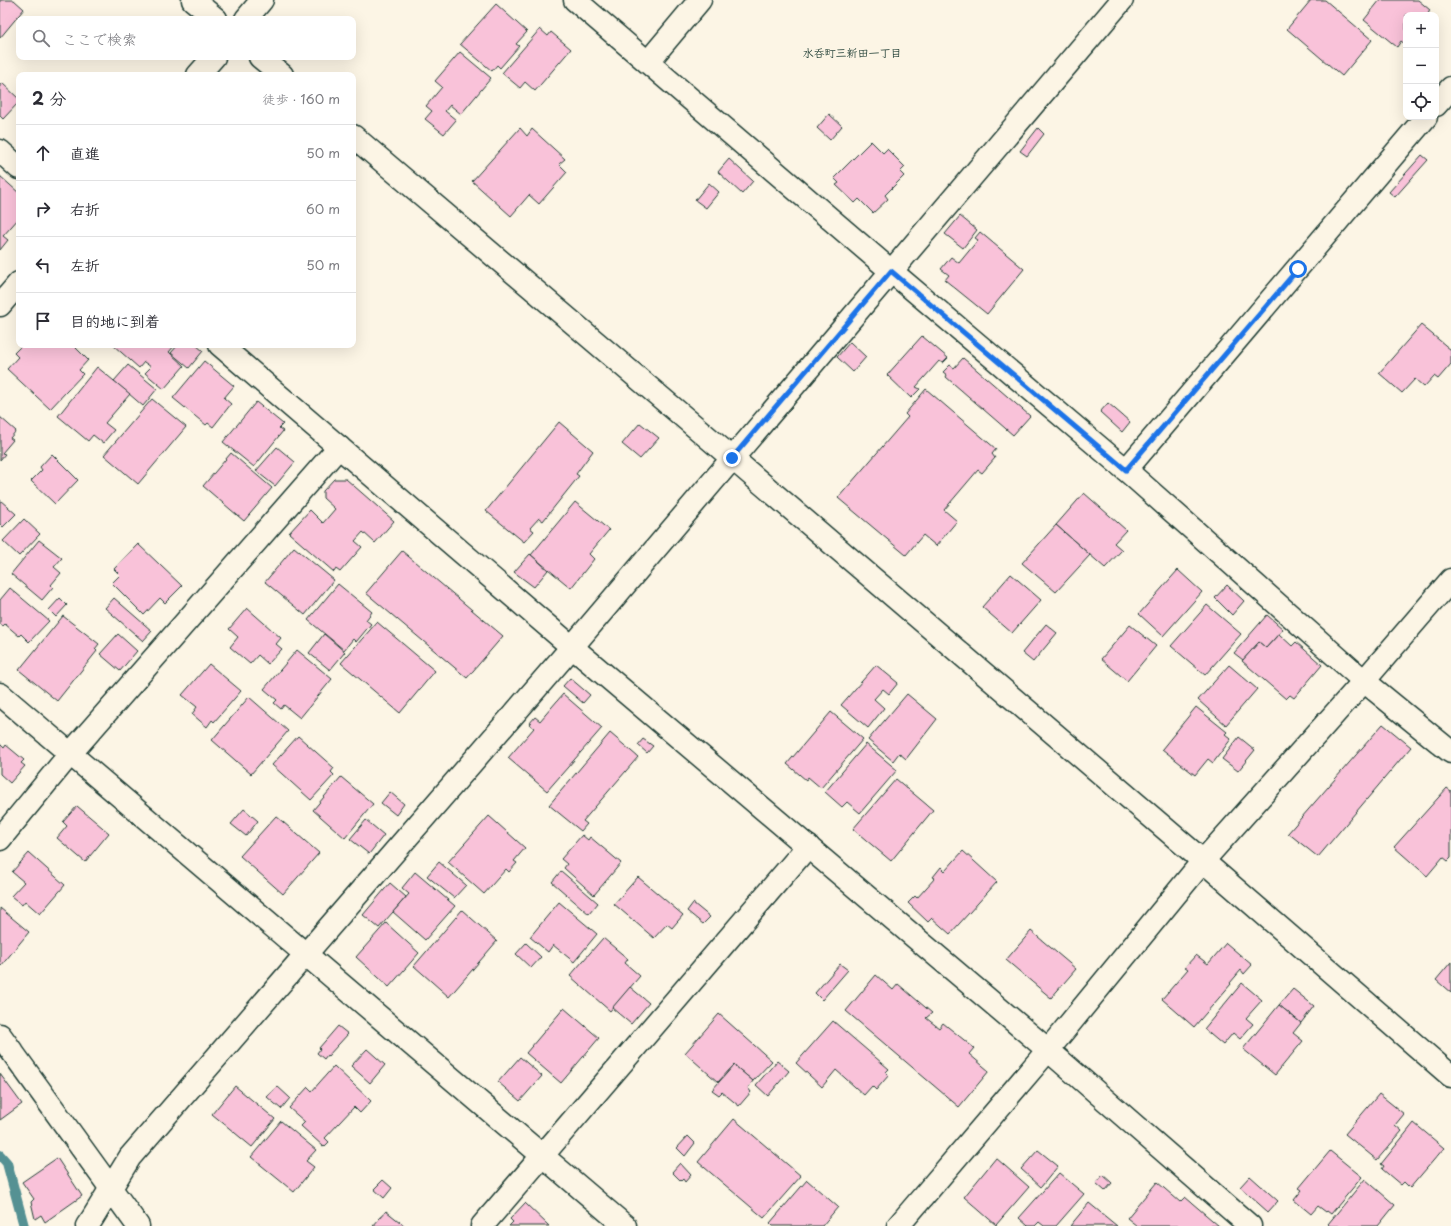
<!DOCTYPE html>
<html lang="ja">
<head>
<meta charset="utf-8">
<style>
	:root { --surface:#fff; --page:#f7f7f7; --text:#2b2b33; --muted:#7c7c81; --line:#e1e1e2 }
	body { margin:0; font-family:"Playpen Sans","Klee One",sans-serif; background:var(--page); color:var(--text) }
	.controls { position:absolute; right:12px; top:12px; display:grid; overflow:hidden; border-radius:8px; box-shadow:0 4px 16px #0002 }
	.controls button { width:36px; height:36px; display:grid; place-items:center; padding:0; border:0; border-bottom:1px solid var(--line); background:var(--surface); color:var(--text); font:20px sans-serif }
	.stop { position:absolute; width:12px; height:12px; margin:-9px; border:3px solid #1a73e8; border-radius:50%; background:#fff }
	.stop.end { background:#1a73e8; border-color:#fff; box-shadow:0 1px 4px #0008 }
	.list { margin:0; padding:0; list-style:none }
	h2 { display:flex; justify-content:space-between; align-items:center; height:52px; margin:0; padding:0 16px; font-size:17px }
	h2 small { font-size:13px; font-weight:400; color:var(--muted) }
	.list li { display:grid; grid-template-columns:26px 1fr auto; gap:12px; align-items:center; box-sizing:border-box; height:56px; padding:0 16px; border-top:1px solid var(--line) }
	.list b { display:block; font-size:15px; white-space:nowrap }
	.list em { font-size:13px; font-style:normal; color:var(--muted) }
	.icon { flex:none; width:22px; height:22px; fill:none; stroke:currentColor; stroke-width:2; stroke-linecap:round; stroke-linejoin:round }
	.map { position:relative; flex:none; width:1451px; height:1226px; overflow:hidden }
	.search { position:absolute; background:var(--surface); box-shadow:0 4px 16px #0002; left:16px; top:16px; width:340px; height:44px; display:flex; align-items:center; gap:10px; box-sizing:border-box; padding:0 14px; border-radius:8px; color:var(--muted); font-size:15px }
	.panel { position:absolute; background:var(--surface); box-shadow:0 4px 16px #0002; left:16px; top:72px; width:340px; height:276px; border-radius:8px }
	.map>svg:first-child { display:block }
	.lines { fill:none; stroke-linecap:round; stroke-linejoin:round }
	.stream { stroke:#559193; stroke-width:10 }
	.building { fill:#f9c2d9; stroke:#1f3d34 }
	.minor-casing { stroke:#1f3d34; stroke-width:25 }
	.minor { stroke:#fcf5e5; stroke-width:22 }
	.route { stroke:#1a73e8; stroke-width:5 }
	.labels { text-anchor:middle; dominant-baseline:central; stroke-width:3.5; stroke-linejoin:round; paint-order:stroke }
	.neighbourhood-label { font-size:11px; font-weight:bold; fill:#1f3d34; stroke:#fcf5e5 }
</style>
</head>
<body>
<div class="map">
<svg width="1451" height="1226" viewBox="0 0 1451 1226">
	<rect width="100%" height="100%" fill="#fcf5e5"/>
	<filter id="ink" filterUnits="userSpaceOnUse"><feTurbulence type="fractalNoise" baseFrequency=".025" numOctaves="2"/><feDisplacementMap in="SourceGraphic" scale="8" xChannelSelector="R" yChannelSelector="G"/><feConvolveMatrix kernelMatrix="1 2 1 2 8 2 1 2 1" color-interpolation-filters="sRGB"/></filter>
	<g filter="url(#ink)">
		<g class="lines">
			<!-- stream -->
			<polyline class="stream" points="0,1155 7,1163 24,1226"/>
		</g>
		<!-- building -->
		<g class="building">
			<polygon points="0,0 14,0 24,9 0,38"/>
			<polygon points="1311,0 1325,0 1372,40 1342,76 1287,29"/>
			<polygon points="1380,0 1418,0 1430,10 1428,14 1429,15 1406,15 1406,45 1401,41 1397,47 1364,20"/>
			<polygon points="496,4 527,32 516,44 519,46 500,68 497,65 492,71 460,44"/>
			<polygon points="540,29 548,36 551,32 571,49 535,91 525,82 520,88 502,73"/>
			<polygon points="460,52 491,78 461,114 450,105 445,111 456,120 444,134 425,119 432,111 426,106 442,87 435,81"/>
			<polygon points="2,83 19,99 19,102 3,119 0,116 0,85"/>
			<polygon points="829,114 842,126 830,140 817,128"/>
			<polygon points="520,128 527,136 532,129 565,159 559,164 567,172 539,204 529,195 511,216 472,181"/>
			<polygon points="1038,128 1044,134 1027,156 1020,151"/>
			<polygon points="871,141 883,153 887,149 905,167 900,172 904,176 885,195 888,199 873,213 859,199 855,203 836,185 839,183 834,178"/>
			<polygon points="1422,155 1428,160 1395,197 1389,192"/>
			<polygon points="729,159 753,181 742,194 718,172"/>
			<polygon points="0,176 19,193 19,218 3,236 8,240 0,250"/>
			<polygon points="709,183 719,192 706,208 695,200"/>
			<polygon points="960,216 977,230 963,248 945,234"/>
			<polygon points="980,232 1024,269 987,314 945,280 949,275 941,269 951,257 959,263 978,240 975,238"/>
			<polygon points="1421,325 1451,350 1451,364 1438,379 1434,376 1424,387 1415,379 1402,393 1379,373"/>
			<polygon points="922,336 948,358 943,363 939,361 916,387 920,389 911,398 887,375"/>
			<polygon points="850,342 866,357 853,372 837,357"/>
			<polygon points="22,345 73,345 88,360 79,370 83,374 50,409 7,369 18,357 14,353"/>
			<polygon points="113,345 175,345 169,352 184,366 164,389 145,373 151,367 144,362 139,368"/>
			<polygon points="178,345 196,345 203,351 189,368 171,353"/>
			<polygon points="963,358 1030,416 1013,435 946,377 947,375 943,372 950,365 954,368"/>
			<polygon points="204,361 234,386 224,398 231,404 213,427 208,423 206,425 173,398"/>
			<polygon points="128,365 157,389 143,406 114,381"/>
			<polygon points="97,367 130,394 105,423 114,430 103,443 93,435 88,441 58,416"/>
			<polygon points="926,389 996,449 992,454 995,458 982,473 978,470 944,510 957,521 936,546 923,535 906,555 838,498 908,417 905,414"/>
			<polygon points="152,399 186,427 138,484 104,455"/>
			<polygon points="256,402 283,424 279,428 283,431 254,467 223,442"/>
			<polygon points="1108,403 1130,422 1122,432 1100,412"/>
			<polygon points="0,417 16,431 10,438 13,440 2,453 5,454 0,460"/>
			<polygon points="559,422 593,451 576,474 579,476 543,521 539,518 530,528 534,531 524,542 486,511"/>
			<polygon points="640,423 659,438 640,459 622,444"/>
			<polygon points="277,447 295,462 275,486 256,471"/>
			<polygon points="231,453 272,488 244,521 203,486"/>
			<polygon points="52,454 78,480 55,504 31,481 42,470 40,467"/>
			<polygon points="334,479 346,479 394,521 375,543 363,532 355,541 362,547 340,572 336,569 334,572 289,533 310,510 323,523 335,509 323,498 323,491"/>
			<polygon points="1084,493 1126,530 1114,543 1122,550 1105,568 1056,525"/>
			<polygon points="0,500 16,514 3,527 0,524"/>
			<polygon points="575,502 609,530 589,554 594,559 571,588 531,555"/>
			<polygon points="24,519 40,534 19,556 3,541"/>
			<polygon points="1056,525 1090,555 1056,592 1022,563"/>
			<polygon points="39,540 62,558 54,567 61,573 51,585 53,587 42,600 11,574"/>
			<polygon points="138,544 182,586 165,603 160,598 144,615 112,583 120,575 114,569"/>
			<polygon points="294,547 334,580 305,615 265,582"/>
			<polygon points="402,551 503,636 467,678 366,593"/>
			<polygon points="530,554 548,570 534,587 514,572"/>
			<polygon points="1178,570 1202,592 1163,636 1139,614"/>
			<polygon points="1011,574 1041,600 1012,633 982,607"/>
			<polygon points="338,584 372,612 366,620 371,624 356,642 353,639 344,650 308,620"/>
			<polygon points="1227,585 1244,601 1232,615 1215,598"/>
			<polygon points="10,588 49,621 29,642 21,634 19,636 5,624 3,626 0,624 0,600"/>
			<polygon points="60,598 67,605 56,617 49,610"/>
			<polygon points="114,598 152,631 143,641 105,608"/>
			<polygon points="1207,605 1241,634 1205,675 1171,646"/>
			<polygon points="247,608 281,638 276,644 282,649 268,664 258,655 250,664 230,647 238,637 229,629"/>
			<polygon points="1267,615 1283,629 1266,648 1259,642 1243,660 1234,653"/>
			<polygon points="63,616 99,644 95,649 97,651 57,701 19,670"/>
			<polygon points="377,622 435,671 400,713 341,663"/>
			<polygon points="1046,624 1057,633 1033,662 1022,653"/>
			<polygon points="1130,625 1156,646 1127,681 1101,659"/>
			<polygon points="118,634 137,651 120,671 100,654"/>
			<polygon points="324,634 345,652 330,670 309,653"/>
			<polygon points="1279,634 1292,646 1296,642 1322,665 1294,698 1290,695 1286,699 1242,661 1259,642 1266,648"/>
			<polygon points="297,650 332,679 300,718 284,705 281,709 274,703 277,700 264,689"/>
			<polygon points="209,664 241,691 214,722 212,720 207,727 192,714 197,707 182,695"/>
			<polygon points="876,665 898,683 889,694 883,689 874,699 884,708 868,728 841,705"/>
			<polygon points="1229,665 1257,689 1226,725 1198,700"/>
			<polygon points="570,678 590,695 583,703 563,686"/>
			<polygon points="563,694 602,728 547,791 508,758 534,728 529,724 535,717 540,721"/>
			<polygon points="907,694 937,719 906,759 899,753 893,761 868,740"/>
			<polygon points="249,697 288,731 251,774 212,740"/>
			<polygon points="1196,707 1227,732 1225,734 1231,739 1213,763 1208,759 1195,775 1162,749"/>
			<polygon points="831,712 863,739 821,788 808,777 806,780 787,764"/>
			<polygon points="1383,724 1411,747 1318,857 1288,833"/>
			<polygon points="610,733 638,757 583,821 587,824 581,831 549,805"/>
			<polygon points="298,736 334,768 331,772 334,775 311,800 272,765"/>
			<polygon points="1239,737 1255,750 1238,771 1222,759"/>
			<polygon points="643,739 653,746 647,753 638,745"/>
			<polygon points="0,744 4,748 6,745 24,760 21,763 25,766 10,783 0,774"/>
			<polygon points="866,744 897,770 860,813 847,802 842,807 825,792"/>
			<polygon points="341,777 373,804 345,838 313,810"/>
			<polygon points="896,779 933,810 891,861 853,829"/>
			<polygon points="1447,788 1451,791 1451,858 1448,861 1443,857 1427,876 1394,847"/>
			<polygon points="390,792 404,804 396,815 381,803"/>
			<polygon points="77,806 109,833 85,862 57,838 67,826 63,822"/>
			<polygon points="244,809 258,821 246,836 231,824"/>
			<polygon points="276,816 319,853 283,894 240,856"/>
			<polygon points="489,816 525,848 514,861 517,863 509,872 506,869 484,894 448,862"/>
			<polygon points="366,820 384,835 369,854 350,839"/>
			<polygon points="582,835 588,840 590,837 621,863 594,895 564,868 567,864 561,859"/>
			<polygon points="963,851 997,882 950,934 932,918 928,922 908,903 915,896 917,898 935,878 933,877 941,867 945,871"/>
			<polygon points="29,853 65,885 40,914 25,901 22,905 11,896 24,882 12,872"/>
			<polygon points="439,862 466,885 454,898 427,876"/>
			<polygon points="561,871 598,903 589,914 552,882"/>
			<polygon points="415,872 455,906 425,940 393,912 409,894 402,888"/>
			<polygon points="638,877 683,915 672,928 667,924 654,938 614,904"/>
			<polygon points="390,883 406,897 379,928 363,915"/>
			<polygon points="559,902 597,934 574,962 553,945 548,952 530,937"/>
			<polygon points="693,903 710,917 703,924 687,911"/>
			<polygon points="0,908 29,932 1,966 0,965"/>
			<polygon points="462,910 497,941 449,997 414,966"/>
			<polygon points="386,923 419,953 389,987 356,957"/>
			<polygon points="1031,931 1076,969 1051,998 1006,960"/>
			<polygon points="603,938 628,959 625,963 640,976 610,1011 570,976"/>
			<polygon points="526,943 541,957 531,968 516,954"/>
			<polygon points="1226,943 1252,965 1244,974 1241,970 1230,983 1231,984 1194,1027 1162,999 1188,969 1185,967 1196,955 1208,964"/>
			<polygon points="1451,962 1451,993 1436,980"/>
			<polygon points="840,964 848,970 822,1000 815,993"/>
			<polygon points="876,975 893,990 898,984 932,1013 926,1018 939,1028 943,1023 974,1048 969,1054 989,1071 959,1107 846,1011"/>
			<polygon points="1242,983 1262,1000 1246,1018 1253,1024 1240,1039 1233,1033 1223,1045 1204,1029"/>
			<polygon points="630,987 649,1003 631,1024 612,1008"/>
			<polygon points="1293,989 1314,1006 1301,1023 1279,1005"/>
			<polygon points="1279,1005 1301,1023 1293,1033 1303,1041 1275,1075 1243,1049"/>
			<polygon points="564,1008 599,1038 561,1083 526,1053"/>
			<polygon points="719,1014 772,1061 753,1081 734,1065 718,1082 685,1053"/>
			<polygon points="833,1021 889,1069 886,1072 889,1075 876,1090 872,1086 864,1095 836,1070 822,1087 796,1063"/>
			<polygon points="338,1026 348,1034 328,1056 327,1055 324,1059 317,1053 320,1049 319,1048"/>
			<polygon points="367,1049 385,1065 370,1083 351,1066"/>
			<polygon points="520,1057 542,1076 520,1101 498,1082"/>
			<polygon points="777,1061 789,1071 768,1096 756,1085"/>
			<polygon points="734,1065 753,1081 748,1088 751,1092 739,1106 722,1092 719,1095 712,1090"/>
			<polygon points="334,1066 371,1101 360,1113 354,1107 325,1138 329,1142 324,1147 301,1126 305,1122 289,1108 308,1087 312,1091"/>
			<polygon points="0,1074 22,1104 0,1120"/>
			<polygon points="235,1086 275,1119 252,1147 212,1114"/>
			<polygon points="277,1086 290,1098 281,1109 267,1097"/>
			<polygon points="1379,1094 1404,1114 1395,1125 1402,1131 1377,1160 1345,1134"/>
			<polygon points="734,1119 801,1176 764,1218 698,1162"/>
			<polygon points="281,1121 316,1150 306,1161 314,1167 294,1192 251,1157"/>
			<polygon points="1414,1123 1444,1148 1410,1188 1404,1182 1401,1185 1382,1169 1384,1166 1381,1164"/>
			<polygon points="688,1136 695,1143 685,1156 677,1148"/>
			<polygon points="1038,1150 1058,1166 1041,1187 1021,1169"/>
			<polygon points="1330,1151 1362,1177 1331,1214 1327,1211 1326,1212 1318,1206 1311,1214 1294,1200 1302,1190 1299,1188"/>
			<polygon points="57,1158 82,1196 45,1222 41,1215 35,1219 31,1202 34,1199 22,1182"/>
			<polygon points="996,1158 1029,1187 996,1225 964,1197"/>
			<polygon points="680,1163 691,1175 685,1182 683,1179 681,1181 672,1172"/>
			<polygon points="1059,1173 1084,1194 1056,1226 1044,1226 1039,1222 1035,1226 1028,1226 1019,1218"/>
			<polygon points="1103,1175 1112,1183 1105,1191 1096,1183"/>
			<polygon points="1250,1176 1278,1201 1268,1212 1240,1187"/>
			<polygon points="1365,1179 1395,1205 1378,1226 1330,1226 1328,1224"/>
			<polygon points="383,1180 392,1188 384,1198 374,1189"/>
			<polygon points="807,1180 838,1207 822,1226 773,1226 770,1223"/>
			<polygon points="1157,1182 1180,1202 1185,1197 1219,1226 1137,1226 1127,1218"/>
			<polygon points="525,1203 549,1226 509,1226 513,1222 510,1219"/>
			<polygon points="1089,1203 1117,1226 1070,1226"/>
			<polygon points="386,1211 405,1226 373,1226"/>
		</g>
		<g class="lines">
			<!-- minor casing -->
			<g class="minor-casing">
				<g id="minor">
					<polyline points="193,0 216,19"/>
					<polyline points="575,0 891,271 1126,470 1364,681 1451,752"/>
					<polyline points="246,19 262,0"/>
					<polyline points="260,57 282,75"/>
					<polyline points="648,62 700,0"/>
					<polyline points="198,75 214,57"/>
					<polyline points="1436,105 1451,88"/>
					<polyline points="353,136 732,458 1203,861 1451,1076"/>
					<polyline points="0,151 19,168"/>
					<polyline points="0,305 19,283"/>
					<polyline points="220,345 572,647 1048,1050 1250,1226"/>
					<polyline points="1126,470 1426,117"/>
					<polyline points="0,694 625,1226"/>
					<polyline points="0,839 70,754 339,447"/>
					<polyline points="0,1035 138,1226"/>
					<polyline points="87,1226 92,1219 130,1157 572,647 1122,0"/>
					<polyline points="482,1226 808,846"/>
					<polyline points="898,1226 1048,1050 1203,861 1364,681 1451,580"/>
				</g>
			</g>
			<!-- minor -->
			<use href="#minor" class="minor"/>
		</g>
	</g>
	<g class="lines" filter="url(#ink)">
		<!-- route -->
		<polyline class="route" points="732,458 891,271 1126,470 1298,269"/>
	</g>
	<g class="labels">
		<!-- neighbourhood labels -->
		<g class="neighbourhood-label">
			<text x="852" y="52">水呑町三新田一丁目</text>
		</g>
	</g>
</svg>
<div class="controls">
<button>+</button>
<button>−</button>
<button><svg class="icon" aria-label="locate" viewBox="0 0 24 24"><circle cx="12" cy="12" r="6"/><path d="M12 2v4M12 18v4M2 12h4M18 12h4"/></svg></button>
</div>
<div class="stop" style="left:1298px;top:269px"></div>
<div class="stop end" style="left:732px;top:458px"></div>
<div class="search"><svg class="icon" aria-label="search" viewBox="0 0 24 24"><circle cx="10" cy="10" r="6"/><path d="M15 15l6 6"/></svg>ここで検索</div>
<section class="panel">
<h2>2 分<small>徒歩 · 160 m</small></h2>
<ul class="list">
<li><svg class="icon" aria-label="ahead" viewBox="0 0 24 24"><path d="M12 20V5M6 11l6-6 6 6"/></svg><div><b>直進</b></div><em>50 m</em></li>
<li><svg class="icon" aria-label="right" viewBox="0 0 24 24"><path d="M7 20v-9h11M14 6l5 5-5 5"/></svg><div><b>右折</b></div><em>60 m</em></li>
<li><svg class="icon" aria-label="left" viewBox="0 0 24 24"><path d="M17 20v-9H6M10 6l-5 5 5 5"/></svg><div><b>左折</b></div><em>50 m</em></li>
<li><svg class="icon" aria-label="arrive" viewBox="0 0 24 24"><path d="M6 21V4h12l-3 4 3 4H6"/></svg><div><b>目的地に到着</b></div></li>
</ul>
</section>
</div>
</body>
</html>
